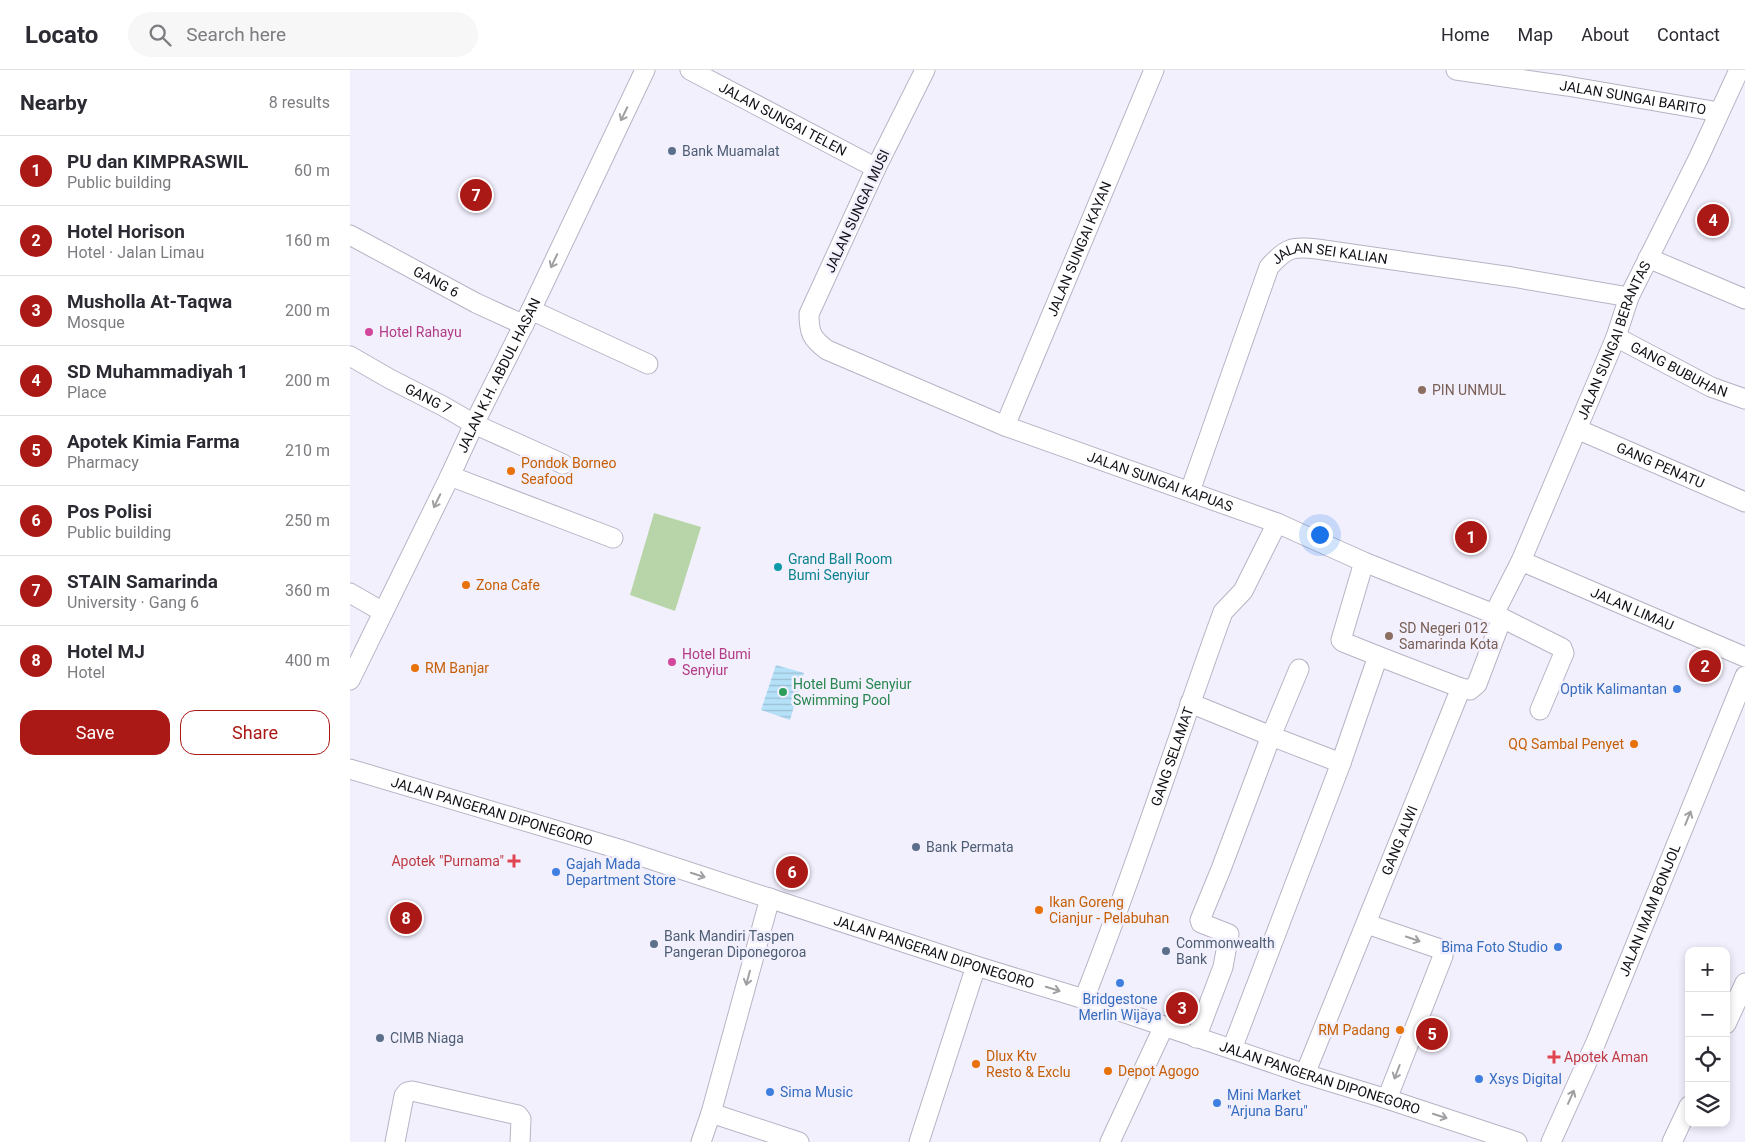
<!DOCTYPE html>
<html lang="en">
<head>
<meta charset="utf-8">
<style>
	:root { --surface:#fff; --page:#f7f7f7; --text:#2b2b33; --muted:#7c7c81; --line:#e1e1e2; --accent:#ab1917 }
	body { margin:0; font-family:Roboto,sans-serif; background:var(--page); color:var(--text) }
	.controls { position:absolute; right:15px; bottom:15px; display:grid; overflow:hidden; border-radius:10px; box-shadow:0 2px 8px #0003 }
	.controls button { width:45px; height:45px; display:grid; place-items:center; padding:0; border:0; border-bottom:1px solid var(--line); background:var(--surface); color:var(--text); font:25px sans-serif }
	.you { position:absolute; left:969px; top:464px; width:18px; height:18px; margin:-12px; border:4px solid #fff; border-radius:50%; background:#1a73e8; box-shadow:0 0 0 8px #1a73e833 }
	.badge { display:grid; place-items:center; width:32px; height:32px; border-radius:50%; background:var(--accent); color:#fff; font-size:16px; font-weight:700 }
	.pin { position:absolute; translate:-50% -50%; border:2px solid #fff; box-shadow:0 1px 5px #0006 }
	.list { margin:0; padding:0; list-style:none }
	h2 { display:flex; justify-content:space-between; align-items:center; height:65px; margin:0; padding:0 20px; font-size:21px }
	h2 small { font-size:16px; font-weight:400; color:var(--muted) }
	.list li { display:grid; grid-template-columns:32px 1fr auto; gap:15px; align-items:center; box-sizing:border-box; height:70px; padding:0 20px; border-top:1px solid var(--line) }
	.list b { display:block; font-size:19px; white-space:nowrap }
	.list p { margin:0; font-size:16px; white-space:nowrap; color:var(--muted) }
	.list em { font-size:16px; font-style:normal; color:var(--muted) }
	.actions { display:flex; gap:10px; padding:15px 20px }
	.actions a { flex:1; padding:11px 0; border:1px solid var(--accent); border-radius:15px; text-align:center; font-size:18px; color:var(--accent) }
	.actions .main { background:var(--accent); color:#fff }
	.icon { flex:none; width:28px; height:28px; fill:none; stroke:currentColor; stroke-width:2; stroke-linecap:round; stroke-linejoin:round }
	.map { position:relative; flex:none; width:1395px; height:1072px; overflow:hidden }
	header { display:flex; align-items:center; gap:30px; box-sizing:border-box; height:70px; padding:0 25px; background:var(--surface); border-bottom:1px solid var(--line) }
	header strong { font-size:24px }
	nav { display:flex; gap:28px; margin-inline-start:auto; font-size:18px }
	.search { width:350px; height:45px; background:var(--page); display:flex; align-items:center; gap:12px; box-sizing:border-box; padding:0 18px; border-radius:28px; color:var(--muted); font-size:19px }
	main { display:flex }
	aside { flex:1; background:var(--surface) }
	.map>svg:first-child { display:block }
	.pitch { fill:#b7d5a8 }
	.water { fill:url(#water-rules) }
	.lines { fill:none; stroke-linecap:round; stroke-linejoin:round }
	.minor-casing { stroke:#b8b3c4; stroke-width:21 }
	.minor { stroke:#fff; stroke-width:19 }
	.oneway { stroke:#a09fa2 }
	.service-dot { fill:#5c6f8a; stroke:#f3f0fe; stroke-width:2 }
	.hotel-dot { fill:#d1479c; stroke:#f3f0fe; stroke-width:2 }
	.education-dot { fill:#8d6e63; stroke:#f3f0fe; stroke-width:2 }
	.food-dot { fill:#e8710a; stroke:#f3f0fe; stroke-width:2 }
	.culture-dot { fill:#0f9aa8; stroke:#f3f0fe; stroke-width:2 }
	.shop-dot { fill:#3f7fe0; stroke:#f3f0fe; stroke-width:2 }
	.leisure-dot { fill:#2e9e5b; stroke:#f3f0fe; stroke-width:2 }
	.health-dot { fill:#e0444e; stroke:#f3f0fe; stroke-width:2 }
	.labels { text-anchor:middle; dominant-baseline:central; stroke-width:5; stroke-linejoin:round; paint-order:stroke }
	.street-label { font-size:14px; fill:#121016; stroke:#f3f0fe }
	.service-label { font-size:14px; fill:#4e5e75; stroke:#f3f0fe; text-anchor:start }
	.hotel-label { font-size:14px; fill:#b23c85; stroke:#f3f0fe; text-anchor:start }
	.education-label { font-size:14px; fill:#785e54; stroke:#f3f0fe; text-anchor:start }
	.food-label { font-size:14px; fill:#c56008; stroke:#f3f0fe; text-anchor:start }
	.culture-label { font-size:14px; fill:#0d838f; stroke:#f3f0fe; text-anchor:start }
	.leisure-label { font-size:14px; fill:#27864d; stroke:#f3f0fe; text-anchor:start }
	.shop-label { font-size:14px; fill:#366cbe; stroke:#f3f0fe; text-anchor:start }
	.health-label { font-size:14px; fill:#be3a42; stroke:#f3f0fe; text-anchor:end }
</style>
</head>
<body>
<header>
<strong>Locato</strong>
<div class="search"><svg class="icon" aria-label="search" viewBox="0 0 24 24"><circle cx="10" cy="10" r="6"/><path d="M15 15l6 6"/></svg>Search here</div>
<nav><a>Home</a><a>Map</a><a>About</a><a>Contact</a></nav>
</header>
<main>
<aside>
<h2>Nearby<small>8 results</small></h2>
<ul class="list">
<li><span class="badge">1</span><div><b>PU dan KIMPRASWIL</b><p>Public building</p></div><em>60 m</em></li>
<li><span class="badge">2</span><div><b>Hotel Horison</b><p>Hotel · Jalan Limau</p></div><em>160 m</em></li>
<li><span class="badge">3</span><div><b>Musholla At-Taqwa</b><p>Mosque</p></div><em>200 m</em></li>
<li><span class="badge">4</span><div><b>SD Muhammadiyah 1</b><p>Place</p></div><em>200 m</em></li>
<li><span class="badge">5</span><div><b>Apotek Kimia Farma</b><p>Pharmacy</p></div><em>210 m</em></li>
<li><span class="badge">6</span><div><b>Pos Polisi</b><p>Public building</p></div><em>250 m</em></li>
<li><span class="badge">7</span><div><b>STAIN Samarinda</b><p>University · Gang 6</p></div><em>360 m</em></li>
<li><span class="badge">8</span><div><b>Hotel MJ</b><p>Hotel</p></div><em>400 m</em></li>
</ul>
<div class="actions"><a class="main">Save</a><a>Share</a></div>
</aside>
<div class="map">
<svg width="1395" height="1072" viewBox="0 0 1395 1072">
	<defs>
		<pattern id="water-rules" width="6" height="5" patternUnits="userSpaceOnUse" patternTransform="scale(1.25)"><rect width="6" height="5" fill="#b4e0f8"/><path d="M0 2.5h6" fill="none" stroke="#9abfd4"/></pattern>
	</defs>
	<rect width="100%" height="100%" fill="#f3f0fe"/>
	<!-- pitch -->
	<polygon class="pitch" points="304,443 351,457 325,541 280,525"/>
	<!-- water -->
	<polygon class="water" points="426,595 454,603 440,650 411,640"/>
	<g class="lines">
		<!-- minor casing -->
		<g class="minor-casing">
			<g id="minor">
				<path id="s1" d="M340,0L526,98"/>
				<path id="s2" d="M575,0L526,98L459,244C459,263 462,269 477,280L655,356L927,453L1014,492L1144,544L1212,578L1214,583L1190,640"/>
				<path id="s3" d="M1106,0L1217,16L1369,42"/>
				<path id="s4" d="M0,165L126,233L174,255"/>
				<polyline points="1298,188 1395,229"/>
				<polyline points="181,240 298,294"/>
				<path id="s5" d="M1266,267L1361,317L1395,329"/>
				<path id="s6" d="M0,286L40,309L93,336L124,354L213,394"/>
				<path id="s7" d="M655,356L804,0"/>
				<path id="s8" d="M1227,359L1395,432"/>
				<polyline points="100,406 263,468"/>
				<path id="s9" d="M840,421L919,197C936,178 942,176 967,179L1162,207L1279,227"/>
				<path id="s10" d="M1171,491L1395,587"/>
				<polyline points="0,523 33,542"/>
				<path id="s11" d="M1144,544L1171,491L1266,267L1279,227L1349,87L1389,0"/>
				<polyline points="1028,586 1111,618"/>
				<path id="s12" d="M0,610L100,406L124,354L181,240L295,0"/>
				<polyline points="840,633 921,666 871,799 850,850 851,853 879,864 873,897 846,968"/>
				<polyline points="991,693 1028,586 993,572 991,570 1014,492"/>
				<path id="s13" d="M0,699L269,779L626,896L734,929L955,1004L1037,1029L1167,1072"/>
				<polyline points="1017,854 1093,880 1093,886 1037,1029"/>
				<path id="s14" d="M734,929C785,801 826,671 873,542L893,521L927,453"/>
				<polyline points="1376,954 1395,913"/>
				<polyline points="882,979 991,693 921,666 949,599"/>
				<path id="s15" d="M955,1004L1111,618L1120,620L1127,614L1152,548"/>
				<polyline points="361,1043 449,1072"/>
				<polyline points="45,1072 54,1026 57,1022 62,1021 168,1045 171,1049 170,1072"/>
				<polyline points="351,1072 361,1043 420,828"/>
				<polyline points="569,1072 626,896"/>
				<polyline points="760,1072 814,956"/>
				<path id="s16" d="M1201,1072L1246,972L1395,606"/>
				<polyline points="1322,1072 1339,1036"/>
			</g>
		</g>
		<!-- minor -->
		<use href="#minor" class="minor"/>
	</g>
	<!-- one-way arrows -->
	<defs><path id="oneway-shaft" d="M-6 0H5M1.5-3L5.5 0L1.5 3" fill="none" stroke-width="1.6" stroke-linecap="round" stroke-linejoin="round" transform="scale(1.25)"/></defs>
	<g class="oneway">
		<use href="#oneway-shaft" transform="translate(274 44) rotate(116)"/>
		<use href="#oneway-shaft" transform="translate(204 191) rotate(115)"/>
		<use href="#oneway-shaft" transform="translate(87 431) rotate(116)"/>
		<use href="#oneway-shaft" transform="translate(1338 748) rotate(-68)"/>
		<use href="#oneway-shaft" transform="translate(348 805) rotate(18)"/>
		<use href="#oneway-shaft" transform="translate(1063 869) rotate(19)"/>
		<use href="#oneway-shaft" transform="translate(398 908) rotate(105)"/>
		<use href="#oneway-shaft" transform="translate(703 919) rotate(17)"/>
		<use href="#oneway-shaft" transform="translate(1047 1002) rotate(111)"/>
		<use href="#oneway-shaft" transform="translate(1221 1027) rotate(-66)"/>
		<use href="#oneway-shaft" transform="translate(1090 1046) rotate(18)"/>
	</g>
	<!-- markers -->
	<g class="service-dot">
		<circle cx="322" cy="81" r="5"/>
		<circle cx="566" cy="777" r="5"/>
		<circle cx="304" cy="874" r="5"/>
		<circle cx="816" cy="881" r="5"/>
		<circle cx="30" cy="968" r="5"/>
	</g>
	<g class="hotel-dot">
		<circle cx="19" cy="262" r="5"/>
		<circle cx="322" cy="592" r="5"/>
	</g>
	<g class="education-dot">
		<circle cx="1072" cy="320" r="5"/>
		<circle cx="1039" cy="566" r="5"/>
	</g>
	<g class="food-dot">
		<circle cx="161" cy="401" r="5"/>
		<circle cx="116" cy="515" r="5"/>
		<circle cx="65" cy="598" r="5"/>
		<circle cx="1284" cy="674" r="5"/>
		<circle cx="689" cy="840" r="5"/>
		<circle cx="1050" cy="960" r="5"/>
		<circle cx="626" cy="994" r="5"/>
		<circle cx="758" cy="1001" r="5"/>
	</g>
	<circle class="culture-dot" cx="428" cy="497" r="5"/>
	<g class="shop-dot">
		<circle cx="1327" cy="619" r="5"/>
		<circle cx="206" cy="802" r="5"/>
		<circle cx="1208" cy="877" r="5"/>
		<circle cx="770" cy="913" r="5"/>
		<circle cx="1129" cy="1009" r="5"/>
		<circle cx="420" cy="1022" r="5"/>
		<circle cx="867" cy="1033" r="5"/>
	</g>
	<circle class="leisure-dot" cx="433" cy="622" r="5"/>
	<g class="health-dot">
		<path d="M161.5 783.5h5v5h5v5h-5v5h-5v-5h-5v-5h5z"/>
		<path d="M1201.5 979.5h5v5h5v5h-5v5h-5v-5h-5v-5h5z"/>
	</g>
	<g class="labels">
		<!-- street labels -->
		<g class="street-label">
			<text stroke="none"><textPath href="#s3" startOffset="179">JALAN SUNGAI BARITO</textPath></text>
			<text stroke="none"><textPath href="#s1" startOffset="105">JALAN SUNGAI TELEN</textPath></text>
			<text transform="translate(507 141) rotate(-65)">JALAN SUNGAI MUSI</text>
			<text stroke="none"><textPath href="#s7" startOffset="192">JALAN SUNGAI KAYAN</textPath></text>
			<text stroke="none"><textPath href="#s9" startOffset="304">JALAN SEI KALIAN</textPath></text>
			<text stroke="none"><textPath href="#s4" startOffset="98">GANG 6</textPath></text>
			<text stroke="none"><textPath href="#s11" startOffset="299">JALAN SUNGAI BERANTAS</textPath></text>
			<text stroke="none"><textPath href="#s5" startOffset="71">GANG BUBUHAN</textPath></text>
			<text stroke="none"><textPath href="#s12" startOffset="339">JALAN K.H. ABDUL HASAN</textPath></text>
			<text stroke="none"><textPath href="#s6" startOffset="89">GANG 7</textPath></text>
			<text stroke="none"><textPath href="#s8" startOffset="91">GANG PENATU</textPath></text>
			<text stroke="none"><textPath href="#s2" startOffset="671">JALAN SUNGAI KAPUAS</textPath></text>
			<text stroke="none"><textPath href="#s10" startOffset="121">JALAN LIMAU</textPath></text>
			<text stroke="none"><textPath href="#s14" startOffset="258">GANG SELAMAT</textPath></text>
			<text stroke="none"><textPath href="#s13" startOffset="148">JALAN PANGERAN DIPONEGORO</textPath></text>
			<text stroke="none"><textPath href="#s15" startOffset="252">GANG ALWI</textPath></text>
			<text stroke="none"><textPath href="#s16" startOffset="252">JALAN IMAM BONJOL</textPath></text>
			<text stroke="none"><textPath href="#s13" startOffset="612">JALAN PANGERAN DIPONEGORO</textPath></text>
			<text stroke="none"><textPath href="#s13" startOffset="1018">JALAN PANGERAN DIPONEGORO</textPath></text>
		</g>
		<!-- service labels -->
		<g class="service-label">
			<text x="332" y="81">Bank Muamalat</text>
			<text x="576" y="777">Bank Permata</text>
			<text x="314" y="866">Bank Mandiri Taspen<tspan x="314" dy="16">Pangeran Diponegoroa</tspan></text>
			<text x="826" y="873">Commonwealth<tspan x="826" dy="16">Bank</tspan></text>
			<text x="40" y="968">CIMB Niaga</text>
		</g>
		<!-- hotel labels -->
		<g class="hotel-label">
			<text x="29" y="262">Hotel Rahayu</text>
			<text x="332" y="584">Hotel Bumi<tspan x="332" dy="16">Senyiur</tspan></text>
		</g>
		<!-- education labels -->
		<g class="education-label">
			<text x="1082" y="320">PIN UNMUL</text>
			<text x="1049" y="558">SD Negeri 012<tspan x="1049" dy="16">Samarinda Kota</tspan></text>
		</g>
		<!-- food labels -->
		<g class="food-label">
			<text x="171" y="393">Pondok Borneo<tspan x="171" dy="16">Seafood</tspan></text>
			<text x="126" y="515">Zona Cafe</text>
			<text x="75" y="598">RM Banjar</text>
			<text x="1274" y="674" text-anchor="end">QQ Sambal Penyet</text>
			<text x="699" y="832">Ikan Goreng<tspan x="699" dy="16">Cianjur - Pelabuhan</tspan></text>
			<text x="1040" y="960" text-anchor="end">RM Padang</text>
			<text x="636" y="986">Dlux Ktv<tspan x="636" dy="16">Resto &amp; Exclu</tspan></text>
			<text x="768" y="1001">Depot Agogo</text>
		</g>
		<!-- culture labels -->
		<g class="culture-label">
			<text x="438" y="489">Grand Ball Room<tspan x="438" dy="16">Bumi Senyiur</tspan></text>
		</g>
		<!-- leisure labels -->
		<g class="leisure-label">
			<text x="443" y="614">Hotel Bumi Senyiur<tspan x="443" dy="16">Swimming Pool</tspan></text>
		</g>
		<!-- shop labels -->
		<g class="shop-label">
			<text x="1317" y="619" text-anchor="end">Optik Kalimantan</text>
			<text x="216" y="794">Gajah Mada<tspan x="216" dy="16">Department Store</tspan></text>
			<text x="1198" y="877" text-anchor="end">Bima Foto Studio</text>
			<text x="770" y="929" text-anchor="middle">Bridgestone<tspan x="770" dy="16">Merlin Wijaya</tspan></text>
			<text x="1139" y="1009">Xsys Digital</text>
			<text x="430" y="1022">Sima Music</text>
			<text x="877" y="1025">Mini Market<tspan x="877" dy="16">"Arjuna Baru"</tspan></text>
		</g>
		<!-- health labels -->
		<g class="health-label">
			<text x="154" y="791">Apotek "Purnama"</text>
			<text x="1214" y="987" text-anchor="start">Apotek Aman</text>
		</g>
	</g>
</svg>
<div class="controls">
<button>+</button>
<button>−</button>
<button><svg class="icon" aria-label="locate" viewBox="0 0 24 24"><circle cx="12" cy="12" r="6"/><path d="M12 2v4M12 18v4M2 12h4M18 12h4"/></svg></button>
<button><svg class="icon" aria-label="layers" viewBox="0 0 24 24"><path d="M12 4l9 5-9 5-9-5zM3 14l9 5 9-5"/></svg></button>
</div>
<div class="you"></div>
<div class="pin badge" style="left:1121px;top:467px">1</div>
<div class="pin badge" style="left:1355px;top:596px">2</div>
<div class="pin badge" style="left:832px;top:938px">3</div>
<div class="pin badge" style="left:1363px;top:150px">4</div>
<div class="pin badge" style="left:1082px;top:964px">5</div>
<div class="pin badge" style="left:442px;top:802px">6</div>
<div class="pin badge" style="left:126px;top:125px">7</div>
<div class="pin badge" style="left:56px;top:848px">8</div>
</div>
</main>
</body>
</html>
